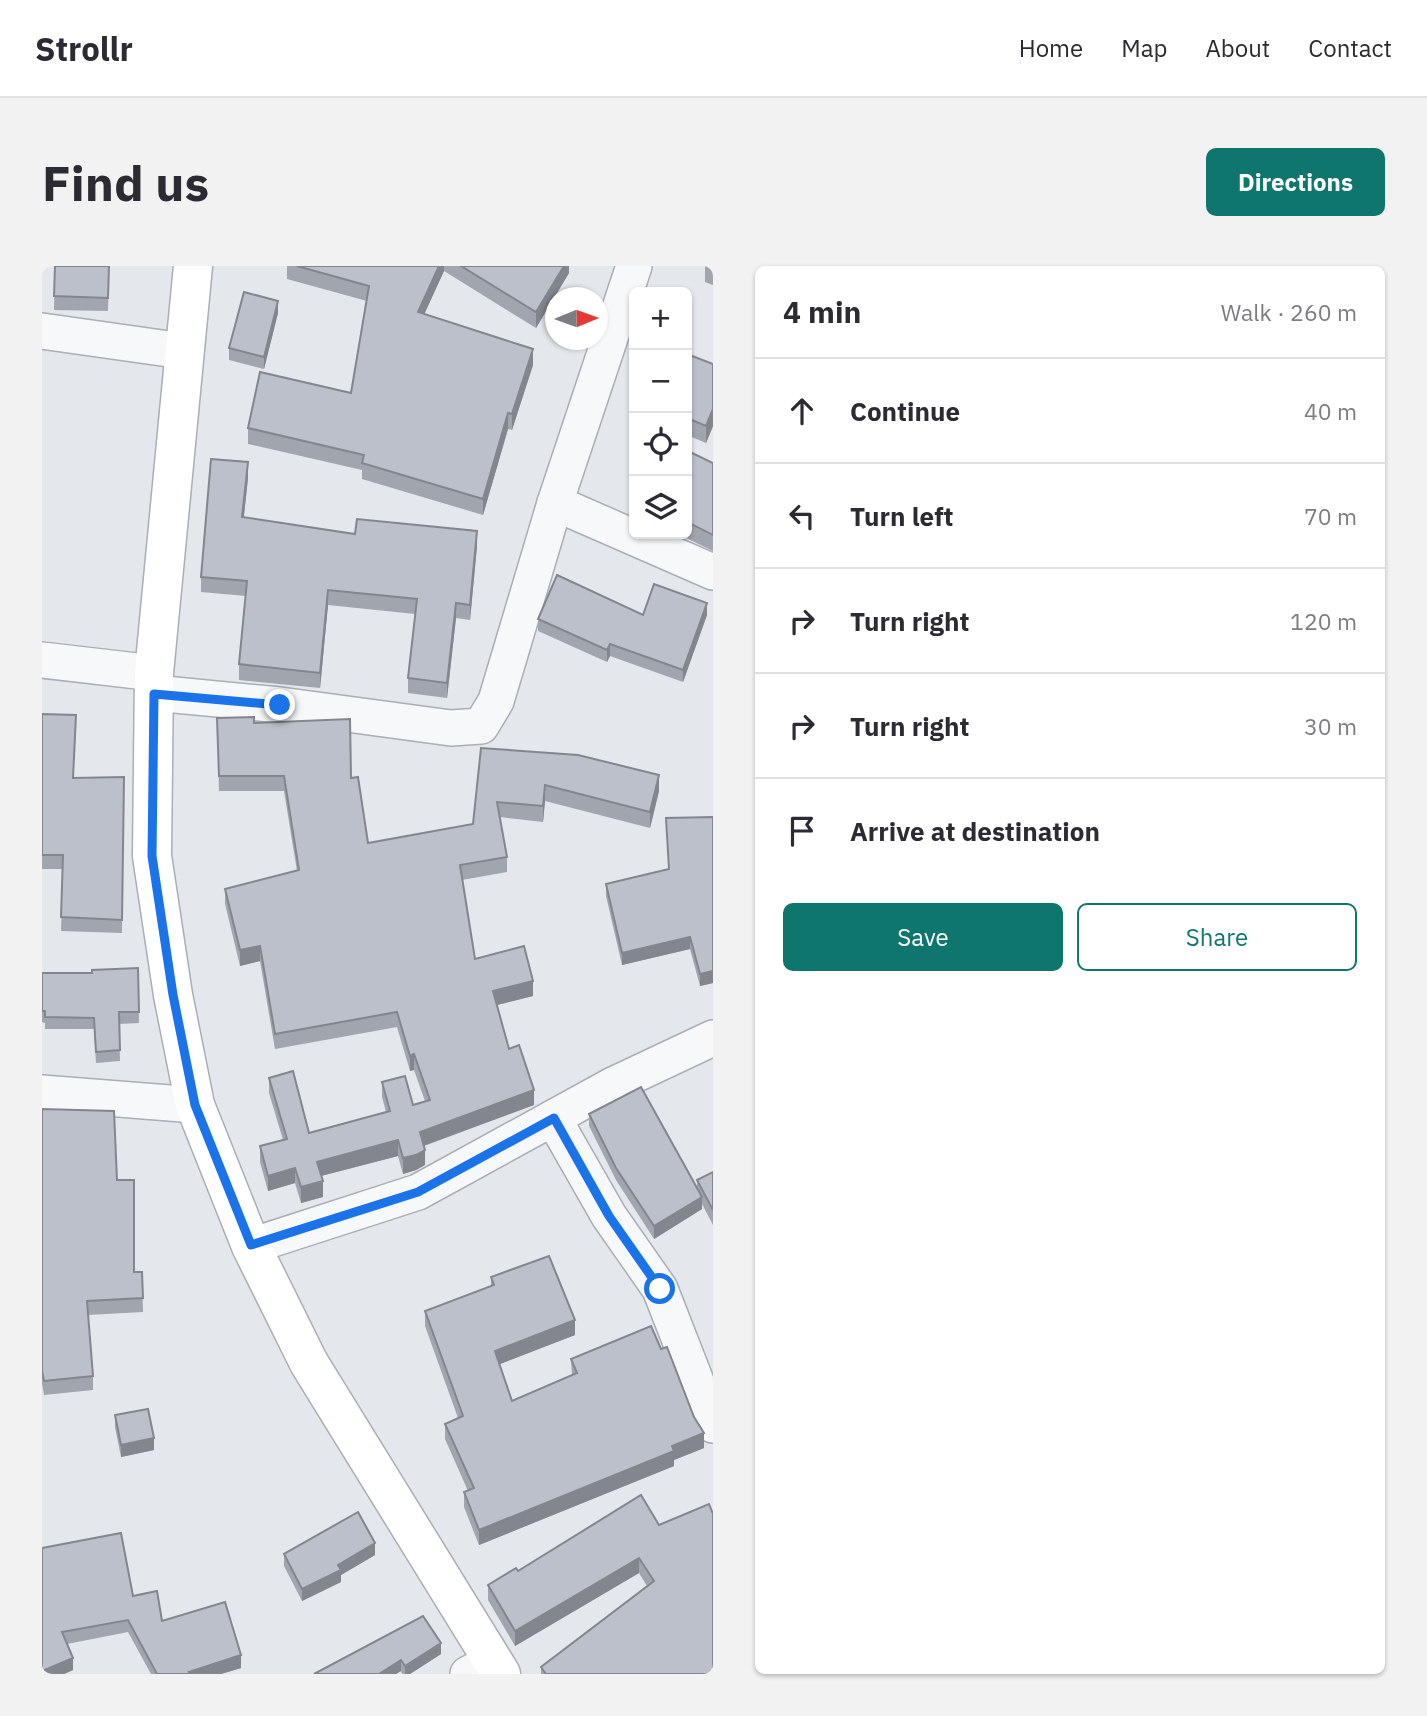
<!DOCTYPE html>
<html lang="en">
<head>
<meta charset="utf-8">
<style>
	:root { --surface:#fff; --page:#f2f2f3; --text:#2b2b33; --muted:#7c7c81; --line:#e1e1e2; --accent:#0f766e }
	body { margin:0; font-family:"IBM Plex Sans",sans-serif; background:var(--page); color:var(--text) }
	.controls { position:absolute; right:21px; top:21px; display:grid; overflow:hidden; border-radius:10px; box-shadow:0 2px 5px #0004 }
	.controls button { width:63px; height:63px; display:grid; place-items:center; padding:0; border:0; border-bottom:2px solid var(--line); background:var(--surface); color:var(--text); font:35px sans-serif }
	.compass { position:absolute; left:503px; top:21px; width:63px; height:63px; border-radius:50%; background:var(--surface); box-shadow:0 2px 5px #0004; rotate:89deg }
	.stop { position:absolute; width:21px; height:21px; margin:-16px; border:5px solid #1a73e8; border-radius:50%; background:#fff }
	.stop.end { background:#1a73e8; border-color:#fff; box-shadow:0 2px 7px #0008 }
	.list { margin:0; padding:0; list-style:none }
	h2 { display:flex; justify-content:space-between; align-items:center; height:91px; margin:0; padding:0 28px; font-size:30px }
	h2 small { font-size:23px; font-weight:400; color:var(--muted) }
	.list li { display:grid; grid-template-columns:46px 1fr auto; gap:21px; align-items:center; box-sizing:border-box; height:105px; padding:0 28px; border-top:2px solid var(--line) }
	.list b { display:block; font-size:26px; white-space:nowrap }
	.list em { font-size:23px; font-style:normal; color:var(--muted) }
	.actions { display:flex; gap:14px; padding:21px 28px }
	.actions a { flex:1; padding:16px 0; border:2px solid var(--accent); border-radius:10px; text-align:center; font-size:24px; color:var(--accent) }
	.actions .main { background:var(--accent); color:#fff }
	.icon { flex:none; width:38px; height:38px; fill:none; stroke:currentColor; stroke-width:2; stroke-linecap:round; stroke-linejoin:round }
	.map { position:relative; flex:none; width:671px; height:1408px; overflow:hidden; border-radius:10px }
	header { display:flex; align-items:center; gap:42px; box-sizing:border-box; height:98px; padding:0 35px; background:var(--surface); border-bottom:2px solid var(--line) }
	header strong { font-size:33px }
	nav { display:flex; gap:38px; margin-inline-start:auto; font-size:24px }
	.intro { display:flex; align-items:center; justify-content:space-between; box-sizing:border-box; height:168px; padding:0 42px }
	h1 { margin:0; font-size:49px }
	.button { padding:18px 32px; border-radius:10px; background:var(--accent); color:#fff; font-size:24px; font-weight:700 }
	main { display:flex; gap:42px; padding:0 42px }
	aside { flex:1; background:var(--surface); border-radius:10px; box-shadow:0 2px 5px #0004 }
	.map>svg:first-child { display:block }
	.lines { fill:none; stroke-linecap:round; stroke-linejoin:round }
	.street-casing { stroke:#a9aeb7; stroke-width:38 }
	.secondary-casing { stroke:#a9aeb7; stroke-width:41 }
	.street { stroke:#f7f8fa; stroke-width:35 }
	.secondary { stroke:#fff; stroke-width:38 }
	.wall { fill:#a1a5ae }
	.shaded-wall { fill:#83868d }
	.building { fill:#bbc0ca; stroke:#83868d; stroke-width:2 }
	.route { stroke:#1a73e8; stroke-width:9 }
</style>
</head>
<body>
<header>
<strong>Strollr</strong>
<nav><a>Home</a><a>Map</a><a>About</a><a>Contact</a></nav>
</header>
<div class="intro"><h1>Find us</h1><a class="button">Directions</a></div>
<main>
<div class="map">
<svg width="671" height="1408" viewBox="0 0 671 1408">
	<rect width="100%" height="100%" fill="#e4e7ec"/>
	<g class="lines">
		<!-- street casing -->
		<g class="street-casing">
			<g id="street">
				<polyline points="0,65 141,85"/>
				<polyline points="513,237 671,306"/>
				<polyline points="0,394 112,407"/>
				<polyline points="112,427 238,439 409,462 439,460 454,435 513,237 592,0"/>
				<polyline points="0,827 153,839"/>
				<polyline points="511,852 567,950 618,1023 671,1159"/>
				<polyline points="209,980 376,926 571,819 671,772"/>
				<polyline points="426,1408 451,1395"/>
			</g>
		</g>
		<!-- secondary casing -->
		<g class="secondary-casing">
			<polyline id="secondary" points="151,0 112,407 110,590 131,729 153,839 209,980 267,1097 459,1408"/>
		</g>
		<!-- street -->
		<use href="#street" class="street"/>
		<!-- secondary -->
		<use href="#secondary" class="secondary"/>
	</g>
	<!-- wall -->
	<g class="wall">
		<polygon points="13,0 67,0 66,45 12,44"/>
		<polygon points="245,0 527,0 527,7 494,62 402,5 382,48 491,99 470,164 466,163 441,249 320,213 320,204 206,178 206,162 309,127 325,35 245,13"/>
		<polygon points="663,0 671,0 671,19 663,16"/>
		<polygon points="236,47 222,103 187,94 187,82"/>
		<polygon points="645,88 671,98 671,160 664,177 645,169"/>
		<polygon points="645,186 671,197 671,285 636,268 645,268"/>
		<polygon points="206,212 202,251 313,268 435,280 428,354 414,352 405,432 366,427 366,412 373,348 286,339 278,422 197,414 197,398 204,330 159,326 159,311"/>
		<polygon points="601,349 665,349 641,416 568,390 565,396 496,365 496,353"/>
		<polygon points="0,448 34,463 31,512 82,511 80,667 19,665 21,603 0,603"/>
		<polygon points="175,452 212,457 309,512 326,577 431,558 439,482 617,525 608,562 503,535 501,556 458,551 465,591 465,606 420,614 433,693 491,730 455,739 467,783 492,839 382,880 383,899 374,904 361,908 356,890 279,910 281,931 259,937 253,917 226,925 218,896 218,880 241,874 227,827 227,812 267,867 344,846 340,831 340,816 371,839 383,835 372,804 368,805 355,761 233,783 218,695 198,700 183,638 183,623 255,605 242,525 177,525"/>
		<polygon points="671,551 671,717 658,720 648,683 580,699 564,630 564,618 627,604 624,552"/>
		<polygon points="96,702 97,757 77,758 78,795 54,797 52,763 3,763 3,757 0,756 0,707 50,707"/>
		<polygon points="0,843 75,914 92,1006 100,1006 101,1046 46,1049 51,1110 51,1124 2,1129 0,1118"/>
		<polygon points="547,848 655,922 655,914 671,906 671,959 660,938 660,943 612,973 574,914 547,860"/>
		<polygon points="449,1011 533,1069 457,1098 470,1135 530,1110 529,1093 662,1182 632,1194 632,1200 437,1279 422,1241 422,1226 426,1225 403,1173 403,1158 416,1152 383,1060 383,1045 449,1020"/>
		<polygon points="73,1149 112,1184 79,1191 73,1161"/>
		<polygon points="599,1229 671,1408 499,1408 499,1401 605,1320 597,1307 473,1380 446,1334 446,1319 476,1305"/>
		<polygon points="0,1282 91,1330 120,1355 199,1402 179,1408 109,1408 86,1366 25,1378 31,1404 22,1408"/>
		<polygon points="242,1288 333,1289 299,1309 299,1316 260,1335 242,1300"/>
		<polygon points="399,1388 368,1408 360,1408 359,1405 354,1408 272,1408"/>
	</g>
	<!-- shaded-wall -->
	<g class="shaded-wall">
		<polygon points="397,0 402,0 402,5 376,62 376,46"/>
		<polygon points="522,0 527,0 527,7 494,62 494,46"/>
		<polygon points="236,35 236,47 222,103 222,91"/>
		<polygon points="491,83 491,99 470,164 470,148"/>
		<polygon points="671,143 671,160 664,177 664,160"/>
		<polygon points="466,147 466,163 441,249 441,233"/>
		<polygon points="206,196 206,212 200,266 200,251"/>
		<polygon points="435,265 435,280 428,354 428,339"/>
		<polygon points="286,324 286,339 278,422 278,407"/>
		<polygon points="414,337 414,352 405,432 405,417"/>
		<polygon points="665,337 665,349 641,416 641,404"/>
		<polygon points="568,378 568,390 565,396 565,384"/>
		<polygon points="617,509 617,525 608,562 608,546"/>
		<polygon points="503,519 503,535 501,556 501,540"/>
		<polygon points="648,671 648,683 580,699 580,687"/>
		<polygon points="218,680 218,695 198,700 198,684"/>
		<polygon points="671,705 671,717 658,720 658,708"/>
		<polygon points="491,715 491,730 451,740 451,725"/>
		<polygon points="372,788 372,804 368,805 368,790"/>
		<polygon points="492,824 492,839 378,881 378,866"/>
		<polygon points="356,874 356,890 275,911 275,896"/>
		<polygon points="383,884 383,899 374,904 361,908 361,892"/>
		<polygon points="253,902 253,917 226,925 226,910"/>
		<polygon points="281,915 281,931 259,937 259,921"/>
		<polygon points="660,931 660,943 612,973 612,960"/>
		<polygon points="533,1054 533,1069 453,1100 453,1085"/>
		<polygon points="662,1167 662,1182 632,1194 632,1200 437,1279 437,1264"/>
		<polygon points="112,1172 112,1184 79,1191 79,1179"/>
		<polygon points="333,1277 333,1289 299,1309 299,1316 260,1335 260,1323 296,1299"/>
		<polygon points="597,1292 597,1307 473,1380 473,1365"/>
		<polygon points="399,1377 399,1388 368,1408 363,1408 363,1400"/>
		<polygon points="199,1389 199,1402 179,1408 147,1408 147,1406"/>
		<polygon points="31,1392 31,1404 22,1408 0,1408 0,1405"/>
		<polygon points="359,1394 359,1405 354,1408 337,1408"/>
	</g>
	<!-- building -->
	<g class="building">
		<polygon points="13,0 67,0 66,32 12,30"/>
		<polygon points="255,0 397,0 376,46 491,83 470,148 466,147 441,233 320,197 322,189 206,162 218,106 309,127 327,20"/>
		<polygon points="419,0 522,0 494,46"/>
		<polygon points="202,26 236,35 222,91 187,82"/>
		<polygon points="645,88 671,98 671,143 664,160 645,152"/>
		<polygon points="646,185 671,197 671,269 645,256"/>
		<polygon points="169,193 206,196 200,251 313,268 315,253 435,265 428,339 414,337 405,417 366,412 375,333 286,324 278,407 197,398 205,315 159,311"/>
		<polygon points="515,309 601,349 612,318 665,337 641,404 568,378 565,384 496,353"/>
		<polygon points="0,448 34,449 31,512 82,511 80,654 19,651 21,589 0,589"/>
		<polygon points="212,451 212,457 308,453 309,512 316,511 326,577 431,558 439,482 536,489 617,509 608,546 503,519 501,540 455,536 465,591 418,599 433,693 482,680 491,715 451,725 467,783 477,779 492,824 378,866 383,884 374,889 361,892 356,874 275,896 281,915 259,921 253,902 226,910 218,880 245,873 227,812 251,805 267,867 348,845 340,816 363,810 371,839 388,834 372,788 368,790 355,746 233,768 218,680 198,684 183,623 257,604 242,510 177,510 175,452"/>
		<polygon points="671,551 671,705 658,708 648,671 580,687 564,618 627,603 624,552"/>
		<polygon points="96,702 97,746 77,746 78,784 54,786 52,752 3,751 3,745 0,745 0,707 50,707 50,704"/>
		<polygon points="599,821 660,931 612,960 574,902 547,848"/>
		<polygon points="0,843 72,845 75,914 92,914 92,1006 100,1006 101,1032 45,1035 51,1110 2,1115 0,1105"/>
		<polygon points="671,906 671,944 655,914"/>
		<polygon points="507,990 533,1054 453,1085 470,1135 535,1107 529,1093 609,1060 619,1083 625,1081 652,1151 662,1167 630,1180 632,1185 437,1264 422,1226 432,1222 403,1158 421,1150 383,1045 452,1019 449,1011"/>
		<polygon points="106,1143 112,1172 79,1179 73,1149"/>
		<polygon points="599,1229 617,1259 667,1238 671,1248 671,1408 504,1408 499,1401 612,1315 597,1292 473,1365 446,1319 474,1302 476,1305"/>
		<polygon points="316,1246 333,1277 296,1299 299,1304 260,1323 242,1288"/>
		<polygon points="79,1267 91,1330 115,1325 120,1355 183,1336 199,1389 147,1406 149,1408 115,1408 86,1354 20,1366 31,1392 0,1405 0,1282"/>
		<polygon points="381,1350 399,1377 363,1400 359,1394 337,1408 272,1408"/>
	</g>
	<g class="lines">
		<!-- route -->
		<polyline class="route" points="238,439 112,428 110,590 131,729 153,839 209,979 376,926 512,852 567,950 618,1023"/>
	</g>
</svg>
<div class="controls">
<button>+</button>
<button>−</button>
<button><svg class="icon" aria-label="locate" viewBox="0 0 24 24"><circle cx="12" cy="12" r="6"/><path d="M12 2v4M12 18v4M2 12h4M18 12h4"/></svg></button>
<button><svg class="icon" aria-label="layers" viewBox="0 0 24 24"><path d="M12 4l9 5-9 5-9-5zM3 14l9 5 9-5"/></svg></button>
</div>
<svg class="compass" viewBox="-18 -18 36 36"><path d="M0-13l5 13h-10z" fill="#e53935"/><path d="M0 13l5-13h-10z" fill="#7c7c81"/></svg>
<div class="stop" style="left:618px;top:1023px"></div>
<div class="stop end" style="left:238px;top:439px"></div>
</div>
<aside>
<h2>4 min<small>Walk · 260 m</small></h2>
<ul class="list">
<li><svg class="icon" aria-label="ahead" viewBox="0 0 24 24"><path d="M12 20V5M6 11l6-6 6 6"/></svg><div><b>Continue</b></div><em>40 m</em></li>
<li><svg class="icon" aria-label="left" viewBox="0 0 24 24"><path d="M17 20v-9H6M10 6l-5 5 5 5"/></svg><div><b>Turn left</b></div><em>70 m</em></li>
<li><svg class="icon" aria-label="right" viewBox="0 0 24 24"><path d="M7 20v-9h11M14 6l5 5-5 5"/></svg><div><b>Turn right</b></div><em>120 m</em></li>
<li><svg class="icon" aria-label="right" viewBox="0 0 24 24"><path d="M7 20v-9h11M14 6l5 5-5 5"/></svg><div><b>Turn right</b></div><em>30 m</em></li>
<li><svg class="icon" aria-label="arrive" viewBox="0 0 24 24"><path d="M6 21V4h12l-3 4 3 4H6"/></svg><div><b>Arrive at destination</b></div></li>
</ul>
<div class="actions"><a class="main">Save</a><a>Share</a></div>
</aside>
</main>
</body>
</html>
